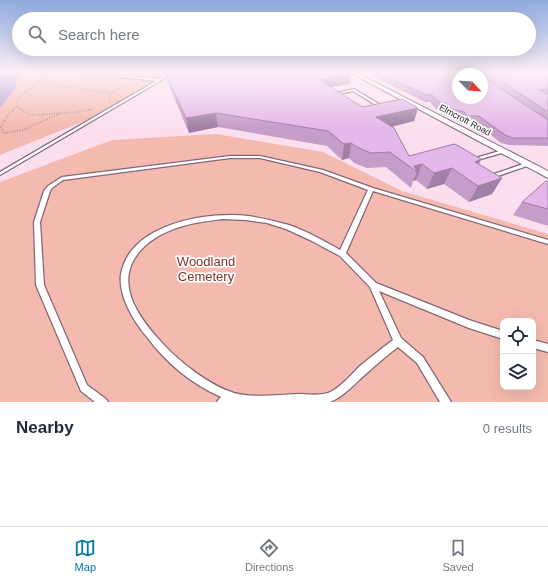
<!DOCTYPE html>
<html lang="en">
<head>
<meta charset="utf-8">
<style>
	:root { --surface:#fff; --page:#f6f6f7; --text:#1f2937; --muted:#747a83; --line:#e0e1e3; --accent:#0378a1 }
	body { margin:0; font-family:Arial,sans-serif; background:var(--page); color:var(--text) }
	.controls { position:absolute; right:12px; bottom:12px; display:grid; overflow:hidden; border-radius:8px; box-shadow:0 4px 16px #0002 }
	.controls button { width:36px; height:36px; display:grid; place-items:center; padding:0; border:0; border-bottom:1px solid var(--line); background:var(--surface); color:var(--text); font:20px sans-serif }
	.compass { position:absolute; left:452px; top:68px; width:36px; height:36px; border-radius:50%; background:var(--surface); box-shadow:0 4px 16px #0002; rotate:115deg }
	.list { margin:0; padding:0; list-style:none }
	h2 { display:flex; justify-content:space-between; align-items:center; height:52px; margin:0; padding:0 16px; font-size:17px }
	h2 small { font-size:13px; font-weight:400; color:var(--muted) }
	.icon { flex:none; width:22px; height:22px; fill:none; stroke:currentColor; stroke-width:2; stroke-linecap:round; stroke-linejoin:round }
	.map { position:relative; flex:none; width:548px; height:402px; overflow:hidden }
	.search { position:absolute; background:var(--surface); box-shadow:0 4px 16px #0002; left:12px; right:12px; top:12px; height:44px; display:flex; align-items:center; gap:10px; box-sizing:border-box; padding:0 14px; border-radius:22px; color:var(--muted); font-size:15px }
	.sheet { height:124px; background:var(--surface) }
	nav { display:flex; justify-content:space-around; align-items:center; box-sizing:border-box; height:56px; border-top:1px solid var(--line); background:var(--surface); font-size:11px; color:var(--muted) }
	nav a { display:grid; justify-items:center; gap:2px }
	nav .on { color:var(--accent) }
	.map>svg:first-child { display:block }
	.green { fill:#f4baaf; fill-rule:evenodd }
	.water { fill:#ab98d1 }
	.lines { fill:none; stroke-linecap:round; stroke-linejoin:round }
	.lane-casing { stroke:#846777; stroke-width:2.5 }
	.street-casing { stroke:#846777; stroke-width:2 }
	.path-far1 { stroke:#8e7a85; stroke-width:1.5; stroke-dasharray:0.5 1.5; stroke-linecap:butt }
	.path { stroke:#8e7a85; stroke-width:2; stroke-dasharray:0.5 2; stroke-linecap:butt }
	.lane { fill:#fff; fill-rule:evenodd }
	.street { fill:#fff; fill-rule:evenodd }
	.wall { fill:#c49dc9 }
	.shaded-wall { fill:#a080a4 }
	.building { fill:#e4b7ea; stroke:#a080a4; fill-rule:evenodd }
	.labels { text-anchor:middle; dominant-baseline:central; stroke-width:3.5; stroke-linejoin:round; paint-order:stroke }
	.far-street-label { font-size:9px; fill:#2b1e25; stroke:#fff }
	.near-park-label { font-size:13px; fill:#833226; stroke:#fff }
</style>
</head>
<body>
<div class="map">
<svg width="548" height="402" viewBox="0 0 548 402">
	<rect width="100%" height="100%" fill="#fbdfee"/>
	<!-- green -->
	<g class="green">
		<polygon points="20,72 176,72 154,82 92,118 0,155 0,108 15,89"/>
		<path d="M216,134L323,152L402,191L548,234V402H0V182L112,140ZM503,321H533V387H503Z"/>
	</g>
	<!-- water -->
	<polygon class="water" points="0,72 20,72 15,89 0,108"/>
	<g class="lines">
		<!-- lane casing -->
		<g class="lane-casing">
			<g id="lane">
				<polygon points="80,72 85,72 158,79 169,72 171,72 160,81 0,175 0,172 156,81"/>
				<polygon points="354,89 384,107 385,108 382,109 353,91 335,95 332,94"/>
				<polygon points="503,150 505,151 505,152 474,161 472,160 472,159"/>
				<path d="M230,156H260L323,170L373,188L548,240V244L373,191L346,253L376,283L469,320L503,331V339L469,328L379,291L401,338L423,357L451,402H440L417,363L398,347C387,355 377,364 367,373C355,383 345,396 330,402H217L219,399L221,397C192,384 166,363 147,337C134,322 118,296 121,274C130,224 206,211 248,216C262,218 275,221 289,225C307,231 324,241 340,250L368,190L320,172L260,158H230L63,180L52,188L50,191L40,222L44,285L87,385L106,399L108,402H95L81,391L36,285L34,222L44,191L48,186L62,177ZM222,219L246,220L267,223L286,229L312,241L340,256L370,287L393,340C382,348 371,357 360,366C352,374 338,390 328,393C318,396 307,394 298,394C278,395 253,398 234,393C209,385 181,363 163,344C151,331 140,318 133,302C116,262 148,236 183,226C196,222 209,221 222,219Z"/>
				<polygon points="526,163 528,163 530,164 530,165 492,178 488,178 487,177 488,176"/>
				<polygon points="533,340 548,344 548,352 533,348"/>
			</g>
		</g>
		<!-- street casing -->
		<g class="street-casing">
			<polygon id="street" points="349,72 355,72 548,171 548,178"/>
		</g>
		<!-- path-far1 -->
		<g class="path-far1">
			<polyline points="38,83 111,93"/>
			<polyline points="109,101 111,93 125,85"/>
			<polyline points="17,106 22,110"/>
			<polyline points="13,110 17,106 18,98 35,85 45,72"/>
			<polyline points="88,110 92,109"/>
		</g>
		<!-- path -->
		<g class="path">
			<polyline points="14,109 7,116 1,127 2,131 5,133 23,130 61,113"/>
			<polyline points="21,109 28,114 34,115 78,112 92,109"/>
		</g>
		<!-- lane -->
		<use href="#lane" class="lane"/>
		<!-- street -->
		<use href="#street" class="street"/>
	</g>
	<!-- wall -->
	<g class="wall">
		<polygon points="351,72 350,84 331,87 362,107 418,108 414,121 392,127 409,156 481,159 479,164 502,178 492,194 469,202 444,184 427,189 416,180 413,181 411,188 386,167 367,168 354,163 349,158 342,160 327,146 218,127 189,133 169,86 166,74"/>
		<polygon points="370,72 548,72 548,146 509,145 501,143 476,123 465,123 461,119 449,116 443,110 436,109 430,102 425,102 370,75"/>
		<polygon points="548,182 548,226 513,215 522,202"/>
	</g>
	<!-- shaded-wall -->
	<g class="shaded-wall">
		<polygon points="351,72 350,84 330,87 320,80 327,76"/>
		<polygon points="418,108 414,121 373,131 376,117"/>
		<polygon points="216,113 218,127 189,133 186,118"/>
		<polygon points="351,143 349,158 342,160 344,144"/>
		<polygon points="481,159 473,175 475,162"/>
		<polygon points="422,164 416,180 413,181 417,172 414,166"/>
		<polygon points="452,168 444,184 427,189 434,173"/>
		<polygon points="502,178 492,194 469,202 478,186"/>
	</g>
	<!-- building -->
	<g class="building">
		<polygon points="190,72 351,72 327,76 331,78 320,80 362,107 402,99 418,108 376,117 394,128 409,156 454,144 457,145 481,159 475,162 502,178 478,186 452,168 434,173 422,164 414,166 417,172 390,152 371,153 357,147 351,143 344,144 328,131 216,113 186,118 166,74 174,74"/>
		<path d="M377,72H484V78L548,120V138H513L505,135L479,116H468L464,112L452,109L446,103L439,102L432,95H427ZM458,74H482V98H458Z"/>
		<polygon points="487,72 548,72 548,89 539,90 548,94 548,112"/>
		<polygon points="546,181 548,182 548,209 522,202"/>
	</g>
	<!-- sky -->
	<linearGradient id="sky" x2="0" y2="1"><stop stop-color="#8fa9df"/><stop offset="0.56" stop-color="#fdf1f7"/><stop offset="1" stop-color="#fdf1f7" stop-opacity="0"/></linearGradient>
	<rect width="548" height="128" fill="url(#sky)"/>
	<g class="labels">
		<!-- far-street labels -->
		<g class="far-street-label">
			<text transform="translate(465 120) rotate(28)">Elmcroft Road</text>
		</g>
		<!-- near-park labels -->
		<g class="near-park-label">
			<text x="206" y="261">Woodland<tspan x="206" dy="15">Cemetery</tspan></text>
		</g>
	</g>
</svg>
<div class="controls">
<button><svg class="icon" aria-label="locate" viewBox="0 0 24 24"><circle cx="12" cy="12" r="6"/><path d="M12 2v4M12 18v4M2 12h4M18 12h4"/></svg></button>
<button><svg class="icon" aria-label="layers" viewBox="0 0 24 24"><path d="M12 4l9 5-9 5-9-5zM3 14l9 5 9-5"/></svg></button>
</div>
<svg class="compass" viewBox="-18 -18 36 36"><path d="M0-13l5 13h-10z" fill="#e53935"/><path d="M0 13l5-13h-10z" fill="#747a83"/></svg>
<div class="search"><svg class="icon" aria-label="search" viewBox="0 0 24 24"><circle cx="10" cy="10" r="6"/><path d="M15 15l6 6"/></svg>Search here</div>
</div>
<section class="sheet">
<h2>Nearby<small>0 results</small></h2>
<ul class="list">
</ul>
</section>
<nav>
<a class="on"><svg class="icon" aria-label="map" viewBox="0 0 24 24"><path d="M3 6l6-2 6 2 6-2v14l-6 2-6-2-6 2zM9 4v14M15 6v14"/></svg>Map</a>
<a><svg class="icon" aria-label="directions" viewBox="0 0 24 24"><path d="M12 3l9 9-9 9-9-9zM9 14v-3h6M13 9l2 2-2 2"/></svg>Directions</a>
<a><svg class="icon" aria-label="saved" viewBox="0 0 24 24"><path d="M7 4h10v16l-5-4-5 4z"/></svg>Saved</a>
</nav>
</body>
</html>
